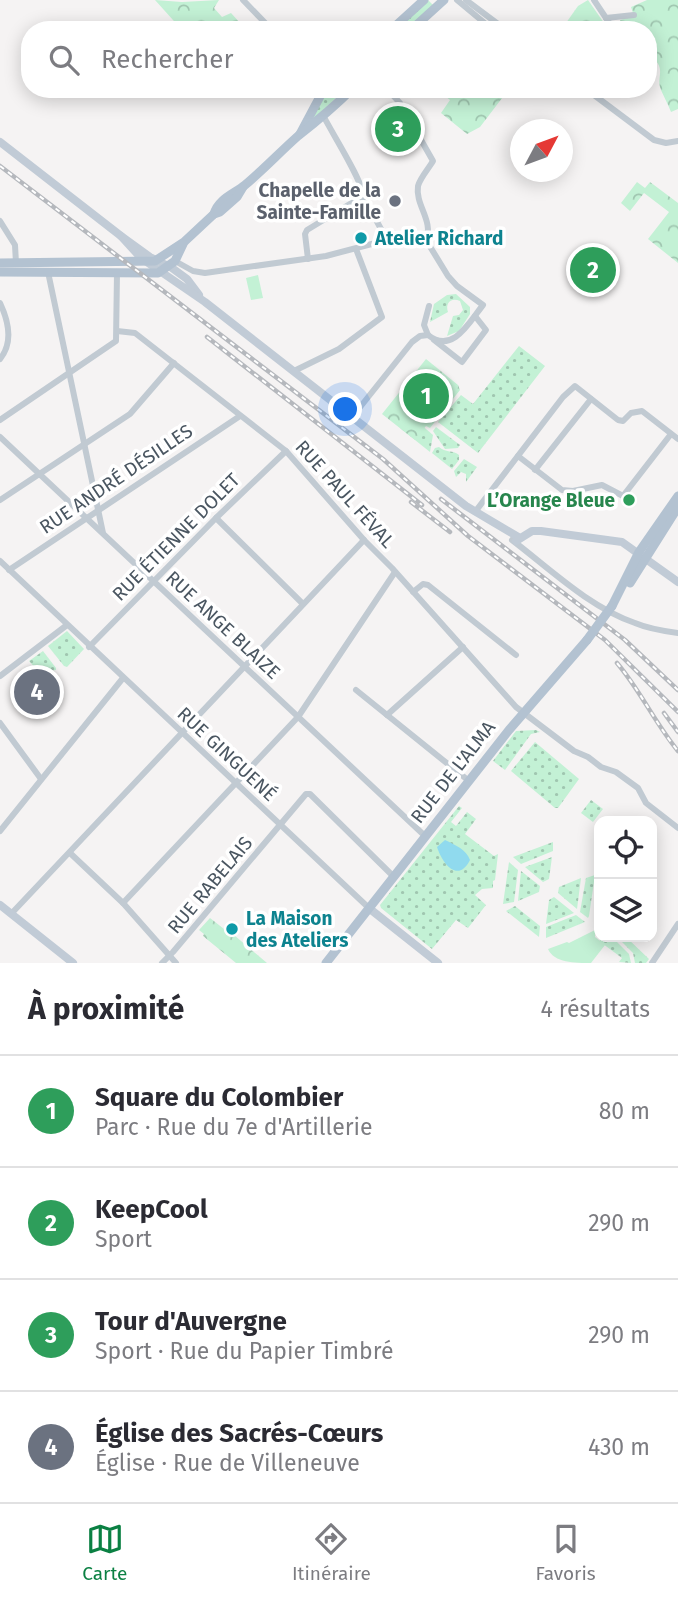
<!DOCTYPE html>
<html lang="fr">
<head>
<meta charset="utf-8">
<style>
	:root { --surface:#fff; --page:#f2f2f3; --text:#2b2b33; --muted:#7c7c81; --line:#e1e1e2; --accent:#0b8043 }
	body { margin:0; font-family:"Fira Sans",sans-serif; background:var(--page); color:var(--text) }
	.controls { position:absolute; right:21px; bottom:21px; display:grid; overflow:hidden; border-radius:14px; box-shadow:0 4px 18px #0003 }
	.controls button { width:63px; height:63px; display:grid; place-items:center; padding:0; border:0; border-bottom:2px solid var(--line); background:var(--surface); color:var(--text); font:35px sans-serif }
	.compass { position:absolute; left:510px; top:119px; width:63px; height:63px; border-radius:50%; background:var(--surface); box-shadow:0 4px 18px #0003; rotate:49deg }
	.you { position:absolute; left:346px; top:410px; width:24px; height:24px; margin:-18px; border:5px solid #fff; border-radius:50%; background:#1a73e8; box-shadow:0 0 0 10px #1a73e833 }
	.badge { display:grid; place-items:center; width:46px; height:46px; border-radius:50%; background:var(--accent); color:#fff; font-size:23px; font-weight:700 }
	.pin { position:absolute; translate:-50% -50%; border:4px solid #fff; box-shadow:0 2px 7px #0006 }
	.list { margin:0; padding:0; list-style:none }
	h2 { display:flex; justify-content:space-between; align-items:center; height:91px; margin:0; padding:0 28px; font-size:30px }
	h2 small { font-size:23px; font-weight:400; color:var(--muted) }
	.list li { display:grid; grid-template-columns:46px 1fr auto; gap:21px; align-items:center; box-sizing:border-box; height:112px; padding:0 28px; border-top:2px solid var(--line) }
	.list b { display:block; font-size:26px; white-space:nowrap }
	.list p { margin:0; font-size:23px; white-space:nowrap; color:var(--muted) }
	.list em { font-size:23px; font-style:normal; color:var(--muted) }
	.icon { flex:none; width:38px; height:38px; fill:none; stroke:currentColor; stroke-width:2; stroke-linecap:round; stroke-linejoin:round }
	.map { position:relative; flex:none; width:678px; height:963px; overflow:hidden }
	.search { position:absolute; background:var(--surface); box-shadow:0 4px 18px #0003; left:21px; right:21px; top:21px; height:77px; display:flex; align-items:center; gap:18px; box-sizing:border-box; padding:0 24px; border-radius:28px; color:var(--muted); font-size:26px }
	.sheet { height:539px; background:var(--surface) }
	nav { display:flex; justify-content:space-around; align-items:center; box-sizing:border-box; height:98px; border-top:2px solid var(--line); background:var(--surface); font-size:19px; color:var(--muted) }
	nav a { display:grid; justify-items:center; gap:4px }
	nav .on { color:var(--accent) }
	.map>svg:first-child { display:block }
	.grass { fill:url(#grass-dots) }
	.park { fill:url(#park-crowns) }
	.pitch { fill:#c3f1d5 }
	.water { fill:#90daee }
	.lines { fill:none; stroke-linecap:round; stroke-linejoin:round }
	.street { stroke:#c1cad2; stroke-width:6 }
	.secondary { stroke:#c1cbd6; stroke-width:8 }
	.primary { stroke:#b3c2d1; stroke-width:9 }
	.rail-casing { stroke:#b5b8bd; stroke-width:4.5 }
	.rail { stroke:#fff; stroke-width:2; stroke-dasharray:5; stroke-linecap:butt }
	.primary-bridge { stroke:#b3c2d1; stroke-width:9 }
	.worship-dot { fill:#6b7280; stroke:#fff; stroke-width:2.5 }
	.culture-dot { fill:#0f9aa8; stroke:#fff; stroke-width:2.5 }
	.leisure-dot { fill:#2e9e5b; stroke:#fff; stroke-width:2.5 }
	.labels { text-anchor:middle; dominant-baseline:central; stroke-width:7; stroke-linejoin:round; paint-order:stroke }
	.worship-label { font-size:19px; font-weight:bold; fill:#5b616d; stroke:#fff; text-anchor:end }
	.culture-label { font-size:19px; font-weight:bold; fill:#0d838f; stroke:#fff; text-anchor:start }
	.street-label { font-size:19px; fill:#4a5661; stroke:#fff }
	.leisure-label { font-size:19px; font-weight:bold; fill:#27864d; stroke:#fff; text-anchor:end }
</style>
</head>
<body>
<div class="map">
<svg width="678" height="963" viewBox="0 0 678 963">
	<defs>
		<pattern id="grass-dots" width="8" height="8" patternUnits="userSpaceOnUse" patternTransform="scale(1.75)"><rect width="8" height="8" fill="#c3f1d5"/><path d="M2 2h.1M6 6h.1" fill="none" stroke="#a0c6b0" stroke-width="1.8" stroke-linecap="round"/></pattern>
		<pattern id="park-crowns" width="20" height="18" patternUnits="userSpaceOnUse" patternTransform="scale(1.75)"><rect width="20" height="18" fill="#c3f1d5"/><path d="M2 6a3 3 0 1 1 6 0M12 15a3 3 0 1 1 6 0" fill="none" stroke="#a0c6b0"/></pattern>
	</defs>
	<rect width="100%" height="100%" fill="#f5f3f3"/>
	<!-- grass -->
	<g class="grass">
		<polygon points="428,0 433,5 406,30 395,30"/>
		<polygon points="330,89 345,89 309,124 325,93"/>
		<path d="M456,294L470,307V314L459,331L447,336L453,316L459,315L463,310L460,301C451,297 445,303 448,312L430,322L434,304L447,295Z"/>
		<polygon points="519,346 545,366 478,453 438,422 461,395 473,404"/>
		<polygon points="407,419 419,423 433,435 430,452 400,428"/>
		<polygon points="436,427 460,445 458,448 445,449 433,431"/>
		<path d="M439,447C445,453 454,450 459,455V460L452,469L432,453L435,448Z"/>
		<polygon points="464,459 477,467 466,482 466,474 461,472 456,477 454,471"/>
		<polygon points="67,631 84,649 67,667 64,666 48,646"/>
		<polygon points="43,651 56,668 56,670 39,672 29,661"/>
		<polygon points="536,730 540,732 531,734 505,770 493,761 516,731"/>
		<polygon points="535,742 579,779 558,808 555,808 511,771"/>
		<polygon points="591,800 603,809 593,822 581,813"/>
		<polygon points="459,806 462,808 451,822 456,826 467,812 476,819 465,834 494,856 498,854 495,880 493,881 493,888 482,889 475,895 486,905 468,928 456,920 432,949 381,908 380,905"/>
		<polygon points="553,842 553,851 521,864 513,857"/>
		<polygon points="552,857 549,879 543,882 525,867"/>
		<polygon points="509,862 518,870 514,902 503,904"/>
		<polygon points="521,871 540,886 539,892 518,901"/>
		<polygon points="595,875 589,916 588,918 580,912 586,878"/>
		<polygon points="581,878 577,909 558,893 559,887"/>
		<polygon points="554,897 574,913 546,924 549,900"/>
		<polygon points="515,906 540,926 539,937 506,911"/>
		<polygon points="576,915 585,922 546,938 546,927"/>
		<polygon points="603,937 612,937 629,954 631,963 619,962 622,958 599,941"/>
		<polygon points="617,937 626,937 649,959 646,963 635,963 633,953"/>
	</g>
	<!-- park -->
	<g class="park">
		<polygon points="155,0 182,2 219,0 214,8 222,17 231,13 241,24 239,30 182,30"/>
		<polygon points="588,0 609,30 561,30 578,6"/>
		<path d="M647,0H678V109L671,112C668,104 664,97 661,90C655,75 669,70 648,53V30H622L620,20L634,16L631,7Z"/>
		<polygon points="426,89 509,89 480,127 467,134 441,113 450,100 440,92 436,96"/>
		<polygon points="637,182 645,188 650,182 678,203 678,263 648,239 669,212 644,193 630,211 621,203"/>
		<polygon points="426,359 458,385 460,390 430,428 426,426 415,440 382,414"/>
		<polygon points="210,918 233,936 234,935 267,963 236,963 203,936 204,934 199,930"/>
	</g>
	<!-- pitch -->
	<g class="pitch">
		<polygon points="258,275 263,298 251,300 246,278"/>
		<path d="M595,930V937L605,945L591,963C575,963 554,963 548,949L567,942L569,943Z"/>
	</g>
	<!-- water -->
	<path class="water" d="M445,840C455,845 466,849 470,860C458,884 442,863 437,847Z"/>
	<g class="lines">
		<!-- street -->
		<g class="street">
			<polyline points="243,0 272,30"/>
			<polyline points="457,0 493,30"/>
			<polyline points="466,0 506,30"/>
			<polyline points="594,0 614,30"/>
			<polyline points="606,18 634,15"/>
			<path d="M387,89L400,103L433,161C429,168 420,178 418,186C415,205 434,221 426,240"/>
			<polyline points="586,89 654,140 666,143 678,141"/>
			<path d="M324,117C332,133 364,183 363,196L387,240"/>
			<polyline points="0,221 15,245 16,263"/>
			<path d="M426,240L448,276L457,286L483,305C470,321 453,355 428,335"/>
			<polyline points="308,259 305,234 307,230 363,196"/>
			<polyline points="175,261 193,271 205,273 326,256 387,240 426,240"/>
			<polyline points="48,272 103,533"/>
			<path d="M0,303C8,320 14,342 0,359"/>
			<polyline points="117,331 135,333 286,451 364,540 392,568 516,707 574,751 588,757 601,767 616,772 638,788 646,803 678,828"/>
			<polyline points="428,335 424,325 429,306"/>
			<polyline points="434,340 462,362 486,330 475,316"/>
			<polyline points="294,371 339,349 382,317 356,249"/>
			<polyline points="353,416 412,342 420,336 428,335"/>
			<polyline points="0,420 116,341 117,273"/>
			<polyline points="0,437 425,836"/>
			<polyline points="518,456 562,490 573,491 602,485 623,496 671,434"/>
			<polyline points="535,470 591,399"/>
			<polyline points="0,500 130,414 174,363"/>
			<polyline points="475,512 563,397 575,386 618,420 623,421 631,413 642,411 678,439"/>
			<polyline points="216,518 303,604"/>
			<path d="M512,540C550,569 589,607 635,623C649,629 663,631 678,633"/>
			<polyline points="0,561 370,909"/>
			<polyline points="9,570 240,416"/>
			<polyline points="413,592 423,584 428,585 516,655"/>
			<polyline points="89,647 216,518 286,451"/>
			<polyline points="0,676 67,625"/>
			<polyline points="356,690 469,781"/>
			<polyline points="387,715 463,647"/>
			<polyline points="0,723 41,779"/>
			<polyline points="0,831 123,678"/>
			<polyline points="70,853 123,903 176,963"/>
			<polyline points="123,903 298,717 395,572"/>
			<polyline points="11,914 364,540"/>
			<polyline points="162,963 173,952 306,794 310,794 394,877"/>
			<polyline points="652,963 678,924"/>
		</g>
		<!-- secondary -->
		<g class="secondary">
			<polyline points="0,142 121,236 150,257 172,268 187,279 199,295"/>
			<polyline points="121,236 141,258 205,302 466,506 520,538"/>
			<polyline points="516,541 532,531 541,531 622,542 678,582"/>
			<polyline points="0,905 73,963"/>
			<polyline points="370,909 438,963"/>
		</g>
		<!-- primary -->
		<g class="primary">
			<polyline points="391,30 424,0"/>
			<polyline points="411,30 444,0"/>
			<polyline points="300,134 324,89"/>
			<path d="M214,214C218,199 234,194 245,185C263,170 280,152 298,136C317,121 334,107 352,89"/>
			<polyline points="0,263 155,261 184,242 214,214 220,212 237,197 243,187"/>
			<polyline points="0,272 158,273 175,261 183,244"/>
			<polyline points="630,583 678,507"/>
			<polyline points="612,606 639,552 678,496"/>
			<polyline points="326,963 509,730 587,640"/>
		</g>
		<!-- rail casing -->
		<g class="rail-casing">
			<g id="rail">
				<polyline points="0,166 383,459 468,536 605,640 678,712"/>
				<polyline points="207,337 422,505"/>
				<polyline points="441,499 625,640 678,690"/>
				<polyline points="411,502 450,532"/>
				<path d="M617,663C640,690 655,723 678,751"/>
				<polyline points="664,713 678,732"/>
			</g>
		</g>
		<!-- rail -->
		<use href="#rail" class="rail"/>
		<!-- primary-bridge -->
		<polyline class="primary-bridge" points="587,640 612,606"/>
	</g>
	<!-- markers -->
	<circle class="worship-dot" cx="395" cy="201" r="7"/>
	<g class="culture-dot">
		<circle cx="361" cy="238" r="7"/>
		<circle cx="232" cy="929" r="7"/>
	</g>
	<circle class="leisure-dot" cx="629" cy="500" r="7"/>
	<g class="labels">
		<!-- worship labels -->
		<g class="worship-label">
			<text x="381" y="190">Chapelle de la<tspan x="381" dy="22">Sainte-Famille</tspan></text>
		</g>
		<!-- culture labels -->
		<g class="culture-label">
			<text x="375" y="238">Atelier Richard</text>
			<text x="246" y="918">La Maison<tspan x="246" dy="22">des Ateliers</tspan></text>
		</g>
		<!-- street labels -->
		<g class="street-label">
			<text transform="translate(116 479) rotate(-34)">RUE ANDRÉ DÉSILLES</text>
			<text transform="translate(345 494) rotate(48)">RUE PAUL FÉVAL</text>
			<text transform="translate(176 537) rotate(-45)">RUE ÉTIENNE DOLET</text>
			<text transform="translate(223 625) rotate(43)">RUE ANGE BLAIZE</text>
			<text transform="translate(227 754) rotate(43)">RUE GINGUENÉ</text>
			<text transform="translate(453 772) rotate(-52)">RUE DE L'ALMA</text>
			<text transform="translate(210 885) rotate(-50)">RUE RABELAIS</text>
		</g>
		<!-- leisure labels -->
		<g class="leisure-label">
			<text x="615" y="500">L’Orange Bleue</text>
		</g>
	</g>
</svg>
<div class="controls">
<button><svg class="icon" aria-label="locate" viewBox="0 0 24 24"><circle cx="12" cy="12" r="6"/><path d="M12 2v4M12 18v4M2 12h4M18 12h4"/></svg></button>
<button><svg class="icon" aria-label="layers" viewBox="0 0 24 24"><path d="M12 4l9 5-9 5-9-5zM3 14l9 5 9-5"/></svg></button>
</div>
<svg class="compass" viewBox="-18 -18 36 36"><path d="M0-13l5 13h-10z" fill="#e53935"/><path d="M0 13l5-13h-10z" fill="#7c7c81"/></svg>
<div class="you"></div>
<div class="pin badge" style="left:426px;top:396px;background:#2e9e5b">1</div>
<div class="pin badge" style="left:593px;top:270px;background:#2e9e5b">2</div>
<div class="pin badge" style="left:398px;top:129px;background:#2e9e5b">3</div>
<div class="pin badge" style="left:37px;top:692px;background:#6b7280">4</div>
<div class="search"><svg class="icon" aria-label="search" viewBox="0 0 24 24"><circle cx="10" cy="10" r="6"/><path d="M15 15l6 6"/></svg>Rechercher</div>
</div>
<section class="sheet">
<h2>À proximité<small>4 résultats</small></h2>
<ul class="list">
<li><span class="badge" style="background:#2e9e5b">1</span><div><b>Square du Colombier</b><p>Parc · Rue du 7e d'Artillerie</p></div><em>80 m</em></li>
<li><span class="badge" style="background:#2e9e5b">2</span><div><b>KeepCool</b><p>Sport</p></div><em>290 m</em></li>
<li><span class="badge" style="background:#2e9e5b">3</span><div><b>Tour d'Auvergne</b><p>Sport · Rue du Papier Timbré</p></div><em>290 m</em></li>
<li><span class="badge" style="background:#6b7280">4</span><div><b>Église des Sacrés-Cœurs</b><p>Église · Rue de Villeneuve</p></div><em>430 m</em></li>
</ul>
</section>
<nav>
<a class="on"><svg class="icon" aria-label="map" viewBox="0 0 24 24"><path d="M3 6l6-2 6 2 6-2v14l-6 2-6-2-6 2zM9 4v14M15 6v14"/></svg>Carte</a>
<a><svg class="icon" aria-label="directions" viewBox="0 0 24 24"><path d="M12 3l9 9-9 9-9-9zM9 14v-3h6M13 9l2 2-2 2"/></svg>Itinéraire</a>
<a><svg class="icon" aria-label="saved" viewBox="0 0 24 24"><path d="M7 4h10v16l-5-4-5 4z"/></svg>Favoris</a>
</nav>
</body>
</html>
